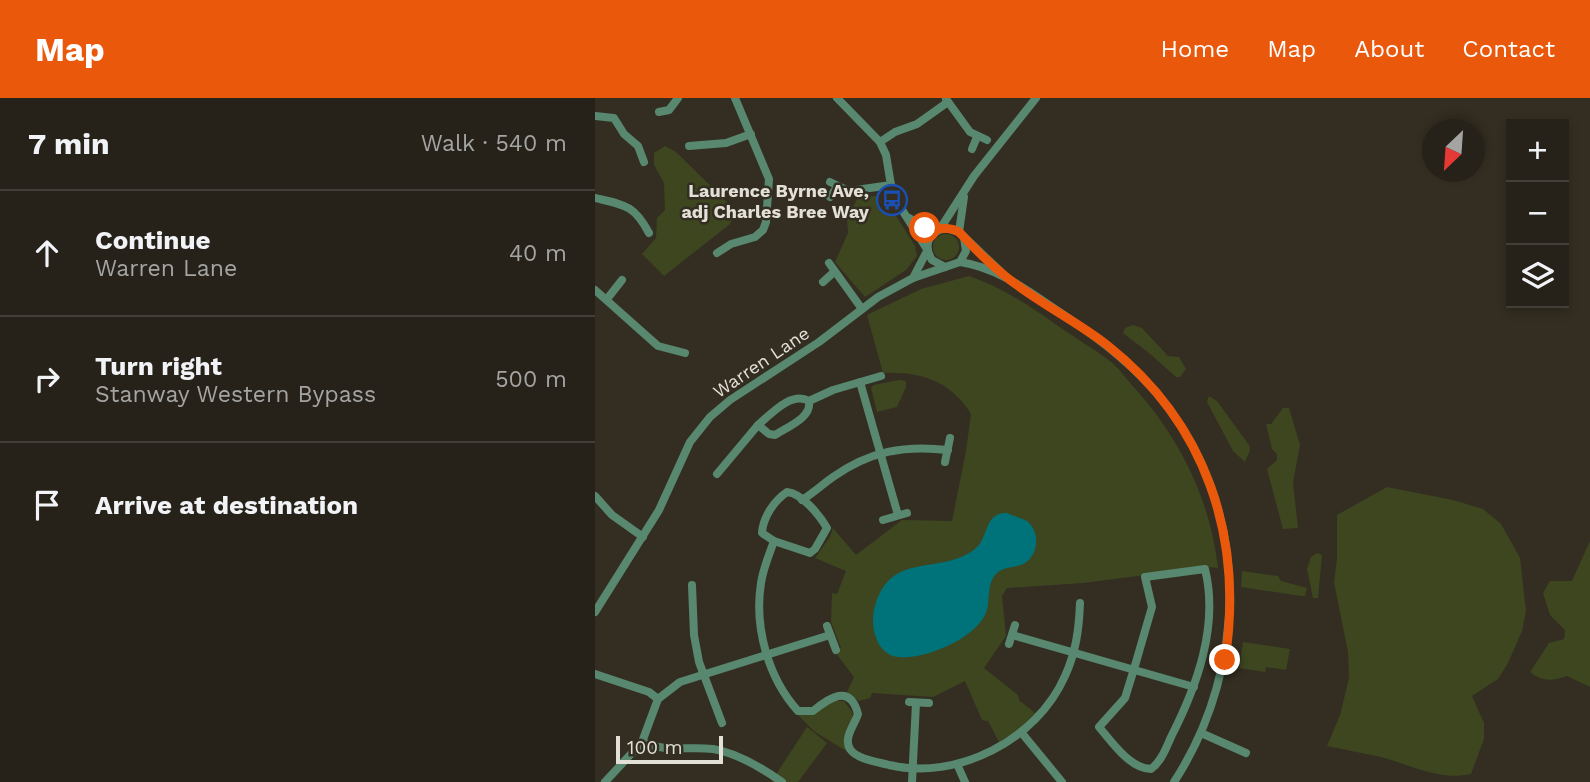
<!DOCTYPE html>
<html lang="en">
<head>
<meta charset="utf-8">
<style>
	:root { --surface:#262219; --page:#322f26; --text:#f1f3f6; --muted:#a4a4a2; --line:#423f38; --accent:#ea580c }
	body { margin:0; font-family:"Work Sans",sans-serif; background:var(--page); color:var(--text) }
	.controls { position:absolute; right:21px; top:21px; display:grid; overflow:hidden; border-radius:0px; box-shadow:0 4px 10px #0003 }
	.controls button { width:63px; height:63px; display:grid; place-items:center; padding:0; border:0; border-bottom:2px solid var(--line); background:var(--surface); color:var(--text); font:35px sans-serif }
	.compass { position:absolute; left:827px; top:21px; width:63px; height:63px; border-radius:50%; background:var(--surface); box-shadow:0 4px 10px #0003; rotate:205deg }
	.scale { position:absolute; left:21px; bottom:18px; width:107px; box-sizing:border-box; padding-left:7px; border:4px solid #e3e0d7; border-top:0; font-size:19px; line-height:24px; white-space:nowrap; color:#e3e0d7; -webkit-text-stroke:5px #332e21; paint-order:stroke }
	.stop { position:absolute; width:21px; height:21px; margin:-16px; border:5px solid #ea580c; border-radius:50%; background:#fff }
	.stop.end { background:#ea580c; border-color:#fff; box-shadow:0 2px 7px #0008 }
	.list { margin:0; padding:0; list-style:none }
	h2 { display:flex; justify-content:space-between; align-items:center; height:91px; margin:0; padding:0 28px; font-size:30px }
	h2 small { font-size:23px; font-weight:400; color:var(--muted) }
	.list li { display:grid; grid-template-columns:46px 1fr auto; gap:21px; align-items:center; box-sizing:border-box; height:126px; padding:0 28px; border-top:2px solid var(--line) }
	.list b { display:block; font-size:26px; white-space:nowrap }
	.list p { margin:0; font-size:23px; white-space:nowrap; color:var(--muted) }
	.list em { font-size:23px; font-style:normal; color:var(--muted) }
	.icon { flex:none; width:38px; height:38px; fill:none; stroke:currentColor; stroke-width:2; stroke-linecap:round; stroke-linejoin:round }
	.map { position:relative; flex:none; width:995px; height:684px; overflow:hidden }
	header { display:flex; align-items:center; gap:42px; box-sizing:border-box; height:98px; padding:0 35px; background:var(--accent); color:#fff }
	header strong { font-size:33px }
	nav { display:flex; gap:38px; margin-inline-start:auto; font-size:24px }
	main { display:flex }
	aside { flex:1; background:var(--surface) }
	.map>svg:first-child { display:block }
	.green { fill:#3e4620 }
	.water { fill:#00727a }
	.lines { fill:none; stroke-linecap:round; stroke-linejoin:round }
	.minor { stroke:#58886f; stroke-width:8 }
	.route { stroke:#ea580c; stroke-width:9 }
	.labels { text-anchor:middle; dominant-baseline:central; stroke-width:5; stroke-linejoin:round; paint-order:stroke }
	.poi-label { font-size:18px; font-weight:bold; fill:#e3e0d7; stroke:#332e21; text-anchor:end }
	.street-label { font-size:18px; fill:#e3e0d7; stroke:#332e21 }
</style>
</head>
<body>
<header>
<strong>Map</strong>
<nav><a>Home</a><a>Map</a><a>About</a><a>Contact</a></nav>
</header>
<main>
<aside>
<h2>7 min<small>Walk · 540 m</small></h2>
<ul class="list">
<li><svg class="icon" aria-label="ahead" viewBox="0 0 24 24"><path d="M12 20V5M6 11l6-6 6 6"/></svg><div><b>Continue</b><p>Warren Lane</p></div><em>40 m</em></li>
<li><svg class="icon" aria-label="right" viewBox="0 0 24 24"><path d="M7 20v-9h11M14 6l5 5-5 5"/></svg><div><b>Turn right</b><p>Stanway Western Bypass</p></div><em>500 m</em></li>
<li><svg class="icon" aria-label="arrive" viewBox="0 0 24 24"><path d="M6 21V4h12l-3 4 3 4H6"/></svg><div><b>Arrive at destination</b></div></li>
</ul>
</aside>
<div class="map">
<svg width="995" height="684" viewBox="0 0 995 684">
	<rect width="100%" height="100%" fill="#332e21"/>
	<!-- green -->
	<g class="green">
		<polygon points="70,48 81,54 139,111 139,118 135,126 69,178 47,156 61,140 62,120 70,112 69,85 59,67 59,55"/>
		<polygon points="286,98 291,108 295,108 320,148 322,158 311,172 270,199 240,164 253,135 252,121 263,99"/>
		<circle cx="351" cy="149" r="13"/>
		<path d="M374,178C409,190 436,209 466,230C482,241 499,251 515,263C523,269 529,278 536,286C584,338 615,400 623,470L613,469L488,485L412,490L407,498L411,538L389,570L423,597L424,602L440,615L424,631L404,644L393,623L387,622L370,583L338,599L277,595L275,600L264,603L252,594L259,579L240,554L246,550L236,524L237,495L242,496L251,473L220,460L235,439L238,430L261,457L307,422L357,423L371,353L376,316C356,283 325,273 288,275L272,217L326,191Z"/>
		<polygon points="538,227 547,230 573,258 584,259 591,271 585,279 581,279 554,255 528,235 530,230"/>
		<polygon points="304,282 311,283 311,289 302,309 282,314 276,290 279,287"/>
		<polygon points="614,298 622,303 654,347 655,352 650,364 638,353 612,304"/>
		<polygon points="688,310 694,310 705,347 698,385 703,430 688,431 672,371 682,362 682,356 677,351 671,326 676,326"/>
		<path d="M792,389L858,402L888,411L906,426L925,460L931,513L927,533L913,565L903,581L877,598L889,625V641L876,676C844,683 816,667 786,659C768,655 750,652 732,648L745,617L754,580L753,554L739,484L742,461V417Z"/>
		<path d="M995,443V589L972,578C958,583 947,584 935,574L954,545L969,541L970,532L955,517L948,495L955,483H977Z"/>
		<polygon points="722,455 727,457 723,500 718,500 712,471 716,459"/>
		<polygon points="647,473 683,478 686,483 712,490 710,498 706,498 646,489"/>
		<polygon points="648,544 695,551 691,572 671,569 670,574 644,570"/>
		<polygon points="238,603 249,603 258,615 250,649 253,654 220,634 202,616 215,617"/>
		<polygon points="212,629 232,645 203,684 176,684"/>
	</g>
	<!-- water -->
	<path class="water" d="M412,415C418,418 426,420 432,423C445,433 444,456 430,465C422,470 408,468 401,476C392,485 395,501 392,512C384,538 339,557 314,559C303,560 293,559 286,549C278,538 276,521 280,508C296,452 345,478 380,451C394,440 389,414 412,415Z"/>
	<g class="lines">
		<!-- minor -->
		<g class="minor">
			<polyline points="242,0 285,44 291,57 296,87 302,104 332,151"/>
			<polyline points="351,1 375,34 392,42"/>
			<polyline points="64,14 74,12 83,0"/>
			<polyline points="0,18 19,20 29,36 43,48 49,64"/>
			<polyline points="285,44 300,34 322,26 353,4"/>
			<polyline points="94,48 131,45 156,36"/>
			<polyline points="377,51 382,39"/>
			<polyline points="235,84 254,93 296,87"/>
			<polyline points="235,99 242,89"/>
			<path d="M0,100C30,107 39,107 54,135"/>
			<polyline points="314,120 330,130 341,133"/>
			<polyline points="345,131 379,78 441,0"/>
			<polyline points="364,134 369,99"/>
			<polyline points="122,155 136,146 160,139 168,132 171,124 174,81 140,0"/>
			<path d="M365,164C406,170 438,197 472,219C506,242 538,267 564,298C656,408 655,567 579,684"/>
			<polyline points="234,165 267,211"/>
			<path d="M350,169L337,162C328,148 333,134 350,130L364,134L406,174"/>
			<polyline points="318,180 332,153"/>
			<polyline points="228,184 239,174"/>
			<polyline points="0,192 63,248 90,255"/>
			<polyline points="12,201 27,182"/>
			<polyline points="265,284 303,417"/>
			<path d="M214,303C217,320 192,329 180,337L174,336L163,327C176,316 196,293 214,303L238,292L286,278"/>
			<polyline points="350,364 355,340"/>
			<polyline points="122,376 163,327"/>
			<path d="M192,394C207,395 225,418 232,430L220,451L215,455L179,443L167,435C168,419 179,403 192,394Z"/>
			<polyline points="0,398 17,417 48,439"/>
			<path d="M207,402C218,395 228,386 238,379C275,353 309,347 353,352"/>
			<polyline points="288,422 312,415"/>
			<path d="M179,443C174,457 168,471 166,485C159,529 173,580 203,613H218C234,600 255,585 263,616C260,626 248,640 255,651C261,661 283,664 294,667C362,683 442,642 470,578C481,554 484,531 485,505"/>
			<path d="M610,471C624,528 602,588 576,639C571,650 566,664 556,671C535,671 516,643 504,629L530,600L539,571L557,509L550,479Z"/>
			<polyline points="97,487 99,537 104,564 127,625"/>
			<polyline points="0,514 64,412 95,344 115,319 135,302 224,244 283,199 318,180 365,164 371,153 369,140"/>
			<polyline points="232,528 241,552"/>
			<polyline points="417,537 599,589"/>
			<polyline points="414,546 420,527"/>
			<polyline points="0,576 54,594 63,601"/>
			<polyline points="314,604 334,605"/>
			<polyline points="426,634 467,684"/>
			<polyline points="606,635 651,655"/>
			<path d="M47,644C73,655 91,648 118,651C143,655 167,670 187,684"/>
			<polyline points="362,666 370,684"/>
			<polyline points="10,684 47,644 63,601 85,584 235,537"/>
			<polyline points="317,684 321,605"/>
		</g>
	</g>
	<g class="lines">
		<!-- route -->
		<path class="route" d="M330,130C342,133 352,127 364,134C378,149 394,165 410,178C442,204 480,222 512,247C611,325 649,439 630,562"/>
	</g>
	<!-- icons -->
	<defs>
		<g id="bus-ring" transform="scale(1.575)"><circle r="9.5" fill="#332e21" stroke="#1a4fb4" stroke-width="1.5"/><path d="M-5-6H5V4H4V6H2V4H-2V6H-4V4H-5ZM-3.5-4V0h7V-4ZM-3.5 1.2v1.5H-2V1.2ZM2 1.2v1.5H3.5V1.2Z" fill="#1a4fb4"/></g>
	</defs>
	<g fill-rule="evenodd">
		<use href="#bus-ring" x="297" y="102"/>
	</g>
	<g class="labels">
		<!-- poi labels -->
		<g class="poi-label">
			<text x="274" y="92">Laurence Byrne Ave,<tspan x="274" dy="21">adj Charles Bree Way</tspan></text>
		</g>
		<!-- street labels -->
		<g class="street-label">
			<text transform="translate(166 264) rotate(-34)">Warren Lane</text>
		</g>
	</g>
</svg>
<div class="controls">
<button>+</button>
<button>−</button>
<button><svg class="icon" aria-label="layers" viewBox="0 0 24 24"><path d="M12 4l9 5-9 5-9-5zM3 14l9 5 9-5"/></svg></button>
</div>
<svg class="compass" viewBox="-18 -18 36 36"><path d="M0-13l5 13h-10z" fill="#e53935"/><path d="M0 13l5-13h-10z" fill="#a4a4a2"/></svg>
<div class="scale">100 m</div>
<div class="stop" style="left:330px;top:130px"></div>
<div class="stop end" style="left:630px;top:562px"></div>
</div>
</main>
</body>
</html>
